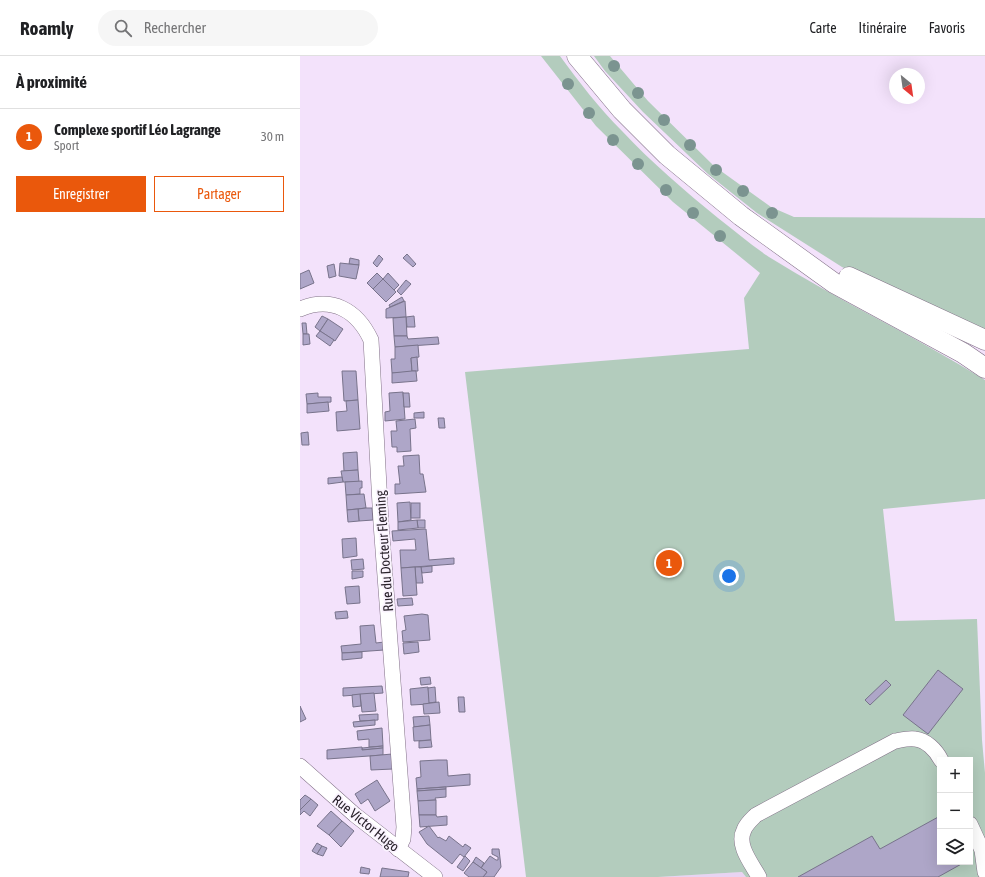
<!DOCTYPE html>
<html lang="fr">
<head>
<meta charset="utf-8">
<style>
	:root { --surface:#fff; --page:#f6f6f6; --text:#202124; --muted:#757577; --line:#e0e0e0; --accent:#ea580c }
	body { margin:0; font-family:"Asap Condensed",sans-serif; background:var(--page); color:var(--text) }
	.controls { position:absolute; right:12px; bottom:12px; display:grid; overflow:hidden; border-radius:0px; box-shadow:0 4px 16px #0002 }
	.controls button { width:36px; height:36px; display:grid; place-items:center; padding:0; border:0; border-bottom:1px solid var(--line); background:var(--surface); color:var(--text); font:20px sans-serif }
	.compass { position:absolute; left:589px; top:12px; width:36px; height:36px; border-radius:50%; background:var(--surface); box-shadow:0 4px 16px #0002; rotate:151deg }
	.you { position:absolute; left:429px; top:520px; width:14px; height:14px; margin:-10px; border:3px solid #fff; border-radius:50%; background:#1a73e8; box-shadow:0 0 0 6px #1a73e833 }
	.badge { display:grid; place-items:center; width:26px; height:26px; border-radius:50%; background:var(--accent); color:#fff; font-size:13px; font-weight:700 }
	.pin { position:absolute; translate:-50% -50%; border:2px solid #fff; box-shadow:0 1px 4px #0006 }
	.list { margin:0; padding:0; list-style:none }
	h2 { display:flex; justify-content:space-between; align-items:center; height:52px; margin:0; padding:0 16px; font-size:17px }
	h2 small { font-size:13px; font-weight:400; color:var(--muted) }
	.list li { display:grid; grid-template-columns:26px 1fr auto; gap:12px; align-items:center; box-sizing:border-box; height:56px; padding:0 16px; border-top:1px solid var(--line) }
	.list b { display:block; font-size:15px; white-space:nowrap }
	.list p { margin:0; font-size:13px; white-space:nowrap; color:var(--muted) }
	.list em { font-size:13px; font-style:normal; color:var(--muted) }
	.actions { display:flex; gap:8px; padding:12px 16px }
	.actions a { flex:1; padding:9px 0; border:1px solid var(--accent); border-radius:0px; text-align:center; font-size:14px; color:var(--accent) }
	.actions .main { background:var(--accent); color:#fff }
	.icon { flex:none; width:22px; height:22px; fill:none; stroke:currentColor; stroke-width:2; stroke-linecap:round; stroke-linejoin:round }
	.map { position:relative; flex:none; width:685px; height:821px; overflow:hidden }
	header { display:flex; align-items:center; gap:24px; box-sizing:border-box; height:56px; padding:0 20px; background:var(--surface); border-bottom:1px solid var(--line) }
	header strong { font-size:19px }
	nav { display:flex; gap:22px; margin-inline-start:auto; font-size:14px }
	.search { width:280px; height:36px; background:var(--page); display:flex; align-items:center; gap:10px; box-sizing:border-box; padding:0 14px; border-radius:22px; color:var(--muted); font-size:15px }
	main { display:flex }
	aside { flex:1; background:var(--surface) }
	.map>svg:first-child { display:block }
	.built { fill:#e9d3f2 }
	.green { fill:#b3ccbd; fill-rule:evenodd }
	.building { fill:#aea6c8; stroke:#78738b }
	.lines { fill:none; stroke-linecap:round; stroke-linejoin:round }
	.minor-casing { stroke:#807086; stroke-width:16 }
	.major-casing { stroke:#807086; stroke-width:21 }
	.minor { stroke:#fff; stroke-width:15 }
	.major { stroke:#fff; stroke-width:20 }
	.tree { fill:#7b9490 }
	.labels { text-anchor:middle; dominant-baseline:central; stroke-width:3.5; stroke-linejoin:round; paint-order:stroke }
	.street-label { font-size:14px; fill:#29222b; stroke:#faf3fe }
</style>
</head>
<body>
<header>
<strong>Roamly</strong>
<div class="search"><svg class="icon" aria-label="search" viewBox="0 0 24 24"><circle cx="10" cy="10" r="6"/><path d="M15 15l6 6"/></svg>Rechercher</div>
<nav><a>Carte</a><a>Itinéraire</a><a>Favoris</a></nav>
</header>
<main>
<aside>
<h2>À proximité<small></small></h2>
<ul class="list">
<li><span class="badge">1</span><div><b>Complexe sportif Léo Lagrange</b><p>Sport</p></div><em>30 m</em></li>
</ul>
<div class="actions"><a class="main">Enregistrer</a><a>Partager</a></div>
</aside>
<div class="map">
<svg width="685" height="821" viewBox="0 0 685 821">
	<rect width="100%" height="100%" fill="#f3e2fb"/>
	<!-- built -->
	<polygon class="built" points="442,816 446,821 358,821"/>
	<!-- green -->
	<g class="green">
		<path d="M241,0H260C279,26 299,52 322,75C351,106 385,135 418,162C435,175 451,189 469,201C539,245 615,280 685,324V443L583,453L595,565L677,563L682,684L685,717V821H446L442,816L358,821H226L165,316L449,293L444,242L460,217L373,146L296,70ZM640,704H670V806H640Z"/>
		<polygon points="294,0 310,0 348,45 414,110 471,151 494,161 685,162 685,278 600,239 542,211 457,157 408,118 343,56 305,15"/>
	</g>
	<!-- building -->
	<g class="building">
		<polygon points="107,198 116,208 113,211 103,202"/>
		<polygon points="79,199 83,203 77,211 73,207"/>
		<polygon points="50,202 59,204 59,209 49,208"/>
		<polygon points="40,207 59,209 56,223 39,220"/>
		<polygon points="34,208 36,220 29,222 27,210"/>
		<polygon points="9,214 14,227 0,233 0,218"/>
		<polygon points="77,217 83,223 73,233 67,227"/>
		<polygon points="88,217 99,229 94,234 83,223"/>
		<polygon points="83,223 96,236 86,246 73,233"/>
		<polygon points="106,224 111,228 101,239 97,235"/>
		<polygon points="102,241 104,245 90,251 89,249"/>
		<polygon points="105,245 106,261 86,262 86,253"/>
		<polygon points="22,260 28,263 20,275 15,271"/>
		<polygon points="114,260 115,271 107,271 106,261"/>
		<polygon points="106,261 107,280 94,280 93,262"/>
		<polygon points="28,263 43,273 35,285 20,275"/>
		<polygon points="2,267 6,267 7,278 3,278"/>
		<polygon points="20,275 34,284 30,290 16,280"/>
		<polygon points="3,278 9,278 10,288 3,289"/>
		<polygon points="94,280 107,280 108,283 138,281 139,288 95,291"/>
		<polygon points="118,289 119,301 111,302 112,316 92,317 91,303 95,303 95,291"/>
		<polygon points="117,301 118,315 112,315 111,302"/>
		<polygon points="42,315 56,315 58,344 44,345"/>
		<polygon points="112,315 116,315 117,325 92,327 92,317"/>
		<polygon points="103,336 105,363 85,365 85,356 90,355 89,337"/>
		<polygon points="18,337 18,341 31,341 31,346 7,348 6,338"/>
		<polygon points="103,337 109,337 110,351 104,351"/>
		<polygon points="58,344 60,373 37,375 36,356 47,355 46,345"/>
		<polygon points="28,346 29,355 7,357 7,348"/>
		<polygon points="124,356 124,362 114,362 114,357"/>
		<polygon points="138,362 144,362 145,372 139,372"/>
		<polygon points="115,363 116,372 110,373 111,395 97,396 97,391 92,391 91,375 97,375 96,365"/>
		<polygon points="8,376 9,389 2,389 1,377"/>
		<polygon points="57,396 58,414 44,415 43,397"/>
		<polygon points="119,399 120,418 123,418 126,436 95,438 95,428 100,428 98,410 104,410 103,400"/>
		<polygon points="58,414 59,426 43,426 41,415"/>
		<polygon points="42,421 43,426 28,428 28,422"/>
		<polygon points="62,425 62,432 60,432 60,438 46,439 45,426"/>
		<polygon points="64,438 66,452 47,454 46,439"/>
		<polygon points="110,446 111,464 98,466 97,447"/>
		<rect x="111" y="447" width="9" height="15"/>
		<polygon points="66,452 72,452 73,464 59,465 58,453"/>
		<polygon points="58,453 59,465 48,466 47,454"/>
		<polygon points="117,464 125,464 125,472 118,472"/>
		<polygon points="117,464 118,472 98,474 98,466"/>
		<polygon points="126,473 129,504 154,502 154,508 101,512 100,494 116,494 115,483 93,485 92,475"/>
		<polygon points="56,482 57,500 43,502 42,483"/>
		<polygon points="63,503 64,513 52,514 51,504"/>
		<polygon points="132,510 132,516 122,517 121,511"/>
		<polygon points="115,511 121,511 123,527 116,527"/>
		<polygon points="115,511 117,539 103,540 101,512"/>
		<polygon points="52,515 63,515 63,521 52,523"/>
		<polygon points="59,530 60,547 47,548 45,531"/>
		<polygon points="112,542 113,549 98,550 97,543"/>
		<polygon points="47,555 48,562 36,563 35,556"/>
		<polygon points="122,558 128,559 130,584 103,586 102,575 106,574 104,560"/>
		<polygon points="74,569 76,587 84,586 84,594 42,597 41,590 61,588 60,570"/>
		<polygon points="118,586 119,596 104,598 103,587"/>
		<polygon points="62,596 62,602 42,604 42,597"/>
		<polygon points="638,614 663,633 628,678 603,659"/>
		<polygon points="130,621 131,628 121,629 120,622"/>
		<polygon points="586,624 591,629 570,649 565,644"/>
		<polygon points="82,630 83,637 43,640 43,632"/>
		<polygon points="128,631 130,648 111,649 110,633"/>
		<polygon points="135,631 136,646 129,647 128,632"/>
		<polygon points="74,637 76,655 62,656 60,638"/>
		<polygon points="60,638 61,650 53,651 52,639"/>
		<polygon points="158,641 164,641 165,656 159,656"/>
		<polygon points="139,646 140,657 124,658 123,648"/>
		<polygon points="0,650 6,663 0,666"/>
		<polygon points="78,658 78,664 60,665 59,659"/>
		<polygon points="129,660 130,669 114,671 113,661"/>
		<polygon points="75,664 75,669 54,671 53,666"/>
		<polygon points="130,669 131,684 114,685 113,671"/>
		<polygon points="82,672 83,690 69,691 69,683 58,684 57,675"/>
		<polygon points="131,684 132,691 119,692 119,685"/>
		<polygon points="83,690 83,692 62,694 62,692"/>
		<polygon points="62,691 62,694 83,692 83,699 27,703 27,694"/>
		<polygon points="92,698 93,713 71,714 70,700"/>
		<polygon points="138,704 147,704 148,720 170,718 170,729 117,733 116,722 121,721 120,705"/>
		<polygon points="77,724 90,745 75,755 68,743 61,748 55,738"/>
		<polygon points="146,731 146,733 117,735 117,733"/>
		<polygon points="146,733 146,741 135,742 136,744 118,745 117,735"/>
		<polygon points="5,739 11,743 0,754 0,744"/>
		<polygon points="11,743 18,749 10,760 4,755 0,759 0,754"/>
		<polygon points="136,744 136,759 119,759 118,745"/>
		<polygon points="31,755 42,765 29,779 17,770"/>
		<polygon points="119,759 136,759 137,761 147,760 147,769 120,771"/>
		<polygon points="640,760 640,806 665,806 638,821 498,821 572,780 580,793"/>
		<polygon points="42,765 54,775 41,791 29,779"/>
		<polygon points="129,770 138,782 139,781 146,785 149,780 163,791 165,788 171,792 164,801 160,798 152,808 127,788 119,776"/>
		<polygon points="17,787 22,790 17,798 12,795"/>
		<polygon points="22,790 27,792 23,800 17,798"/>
		<polygon points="192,793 199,793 201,811 194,821 183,821 187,816 181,812 190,800 196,804 198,804 198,801 192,798"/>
		<polygon points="165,800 170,805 163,815 157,811"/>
		<polygon points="176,801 184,807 181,812 173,806"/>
		<polygon points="173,806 187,816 183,821 169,821 164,817"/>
		<polygon points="61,811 70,813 69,818 60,817"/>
		<polygon points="82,812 109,816 108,821 80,821"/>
	</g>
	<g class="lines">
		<!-- minor casing -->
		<g class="minor-casing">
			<g id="minor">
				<path d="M0,253C32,240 57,254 71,284L81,467L104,771L103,783L98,793"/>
				<polyline points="0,710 55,759 135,821"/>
				<polyline points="670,768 682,794 685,816"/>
				<path d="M459,821C452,808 436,789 444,774C446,768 452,763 456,759L595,685C601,684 609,682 615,683C626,684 636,694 641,704"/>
			</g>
		</g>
		<!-- major casing -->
		<g class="major-casing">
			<g id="major">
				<polyline points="277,0 322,54 367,99 441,160 534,227 663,297 685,312"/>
				<polyline points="549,221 685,284"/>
			</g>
		</g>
		<!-- minor -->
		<use href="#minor" class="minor"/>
		<!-- major -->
		<use href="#major" class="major"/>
	</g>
	<!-- trees -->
	<g class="tree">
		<circle cx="314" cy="10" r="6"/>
		<circle cx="268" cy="28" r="6"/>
		<circle cx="338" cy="37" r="6"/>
		<circle cx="289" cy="57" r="6"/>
		<circle cx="364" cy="64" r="6"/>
		<circle cx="313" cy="84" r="6"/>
		<circle cx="390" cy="89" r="6"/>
		<circle cx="338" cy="108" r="6"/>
		<circle cx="416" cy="114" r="6"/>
		<circle cx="366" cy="134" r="6"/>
		<circle cx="443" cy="135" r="6"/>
		<circle cx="393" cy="157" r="6"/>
		<circle cx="472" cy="157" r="6"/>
		<circle cx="420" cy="180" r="6"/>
	</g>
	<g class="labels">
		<!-- street labels -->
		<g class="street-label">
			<text transform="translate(84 495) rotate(-94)">Rue du Docteur Fleming</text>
			<text transform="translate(66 767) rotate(39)">Rue Victor Hugo</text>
		</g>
	</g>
</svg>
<div class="controls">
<button>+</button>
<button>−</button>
<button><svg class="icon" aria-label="layers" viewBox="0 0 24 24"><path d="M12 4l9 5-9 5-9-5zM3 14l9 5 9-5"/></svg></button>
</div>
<svg class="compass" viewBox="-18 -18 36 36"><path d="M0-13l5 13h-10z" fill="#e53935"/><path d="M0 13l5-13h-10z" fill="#757577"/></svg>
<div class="you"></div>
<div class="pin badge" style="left:369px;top:507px">1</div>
</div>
</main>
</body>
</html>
